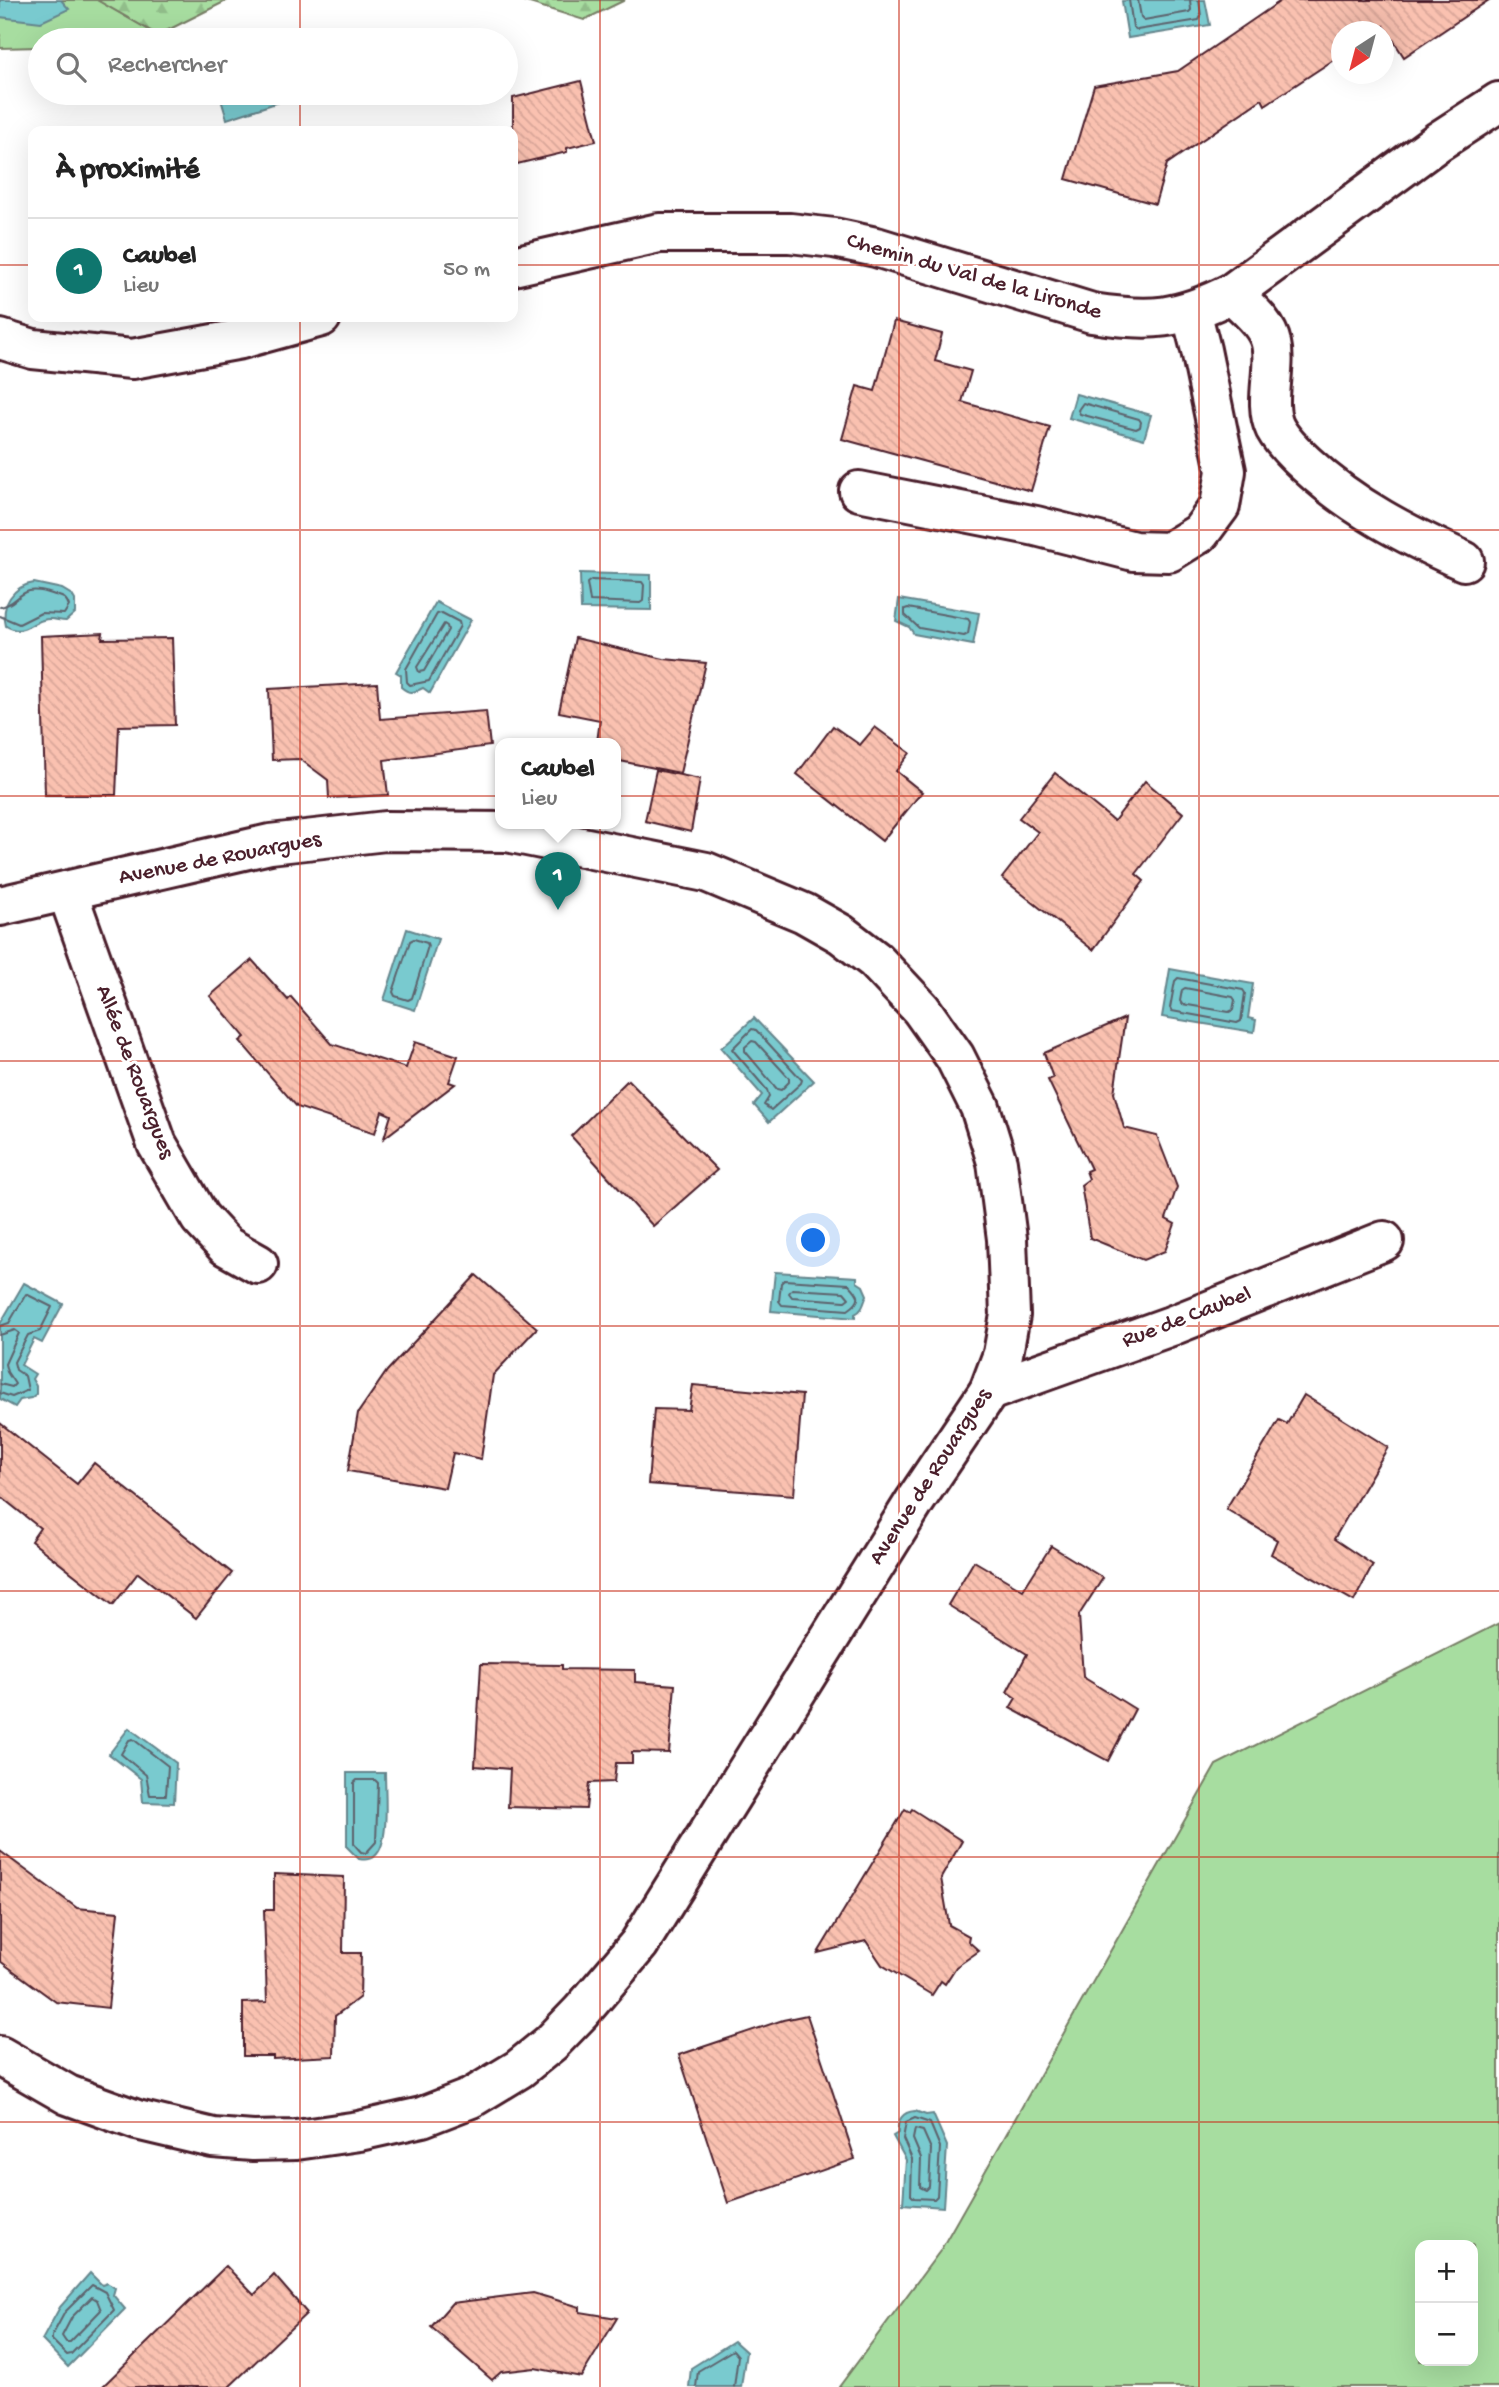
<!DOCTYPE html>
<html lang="fr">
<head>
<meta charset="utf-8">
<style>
	:root { --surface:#fff; --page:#f6f6f6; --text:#222; --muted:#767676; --line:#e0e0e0; --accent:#0f766e }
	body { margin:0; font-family:"Gochi Hand",sans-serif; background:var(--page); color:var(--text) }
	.controls { position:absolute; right:21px; bottom:21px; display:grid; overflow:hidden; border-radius:14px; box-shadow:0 7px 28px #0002 }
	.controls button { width:63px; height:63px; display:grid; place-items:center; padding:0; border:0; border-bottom:2px solid var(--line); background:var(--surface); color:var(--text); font:35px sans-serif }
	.compass { position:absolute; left:1331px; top:21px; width:63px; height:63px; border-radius:50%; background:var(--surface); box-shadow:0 7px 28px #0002; rotate:216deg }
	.you { position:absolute; left:814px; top:1241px; width:24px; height:24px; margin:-18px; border:5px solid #fff; border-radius:50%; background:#1a73e8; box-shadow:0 0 0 10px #1a73e833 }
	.badge { display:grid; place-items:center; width:46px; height:46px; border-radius:50%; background:var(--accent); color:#fff; font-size:23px; font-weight:700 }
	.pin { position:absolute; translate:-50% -58px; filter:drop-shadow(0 2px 4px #0008) }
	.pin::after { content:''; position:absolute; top:37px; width:24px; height:21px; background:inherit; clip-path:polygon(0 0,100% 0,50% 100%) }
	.popup { position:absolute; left:495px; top:738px; width:126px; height:91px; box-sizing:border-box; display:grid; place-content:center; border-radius:14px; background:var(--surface); filter:drop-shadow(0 2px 5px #0005); font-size:23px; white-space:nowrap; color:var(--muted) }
	.popup b { font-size:26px; color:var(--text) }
	.popup::after { content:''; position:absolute; left:50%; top:100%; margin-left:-14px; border:14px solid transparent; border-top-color:var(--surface) }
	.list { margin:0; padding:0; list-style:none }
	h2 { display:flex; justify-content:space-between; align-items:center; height:91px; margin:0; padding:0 28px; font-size:30px }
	h2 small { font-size:23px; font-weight:400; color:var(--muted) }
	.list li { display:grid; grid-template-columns:46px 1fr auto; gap:21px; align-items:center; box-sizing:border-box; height:105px; padding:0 28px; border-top:2px solid var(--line) }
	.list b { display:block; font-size:26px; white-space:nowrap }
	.list p { margin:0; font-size:23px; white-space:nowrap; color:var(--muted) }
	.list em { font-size:23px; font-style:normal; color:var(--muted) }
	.icon { flex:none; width:38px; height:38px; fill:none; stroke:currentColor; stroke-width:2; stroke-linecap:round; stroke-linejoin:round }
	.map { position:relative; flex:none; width:1499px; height:2387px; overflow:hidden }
	.search { position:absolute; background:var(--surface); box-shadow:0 7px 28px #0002; left:28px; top:28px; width:490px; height:77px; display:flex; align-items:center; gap:18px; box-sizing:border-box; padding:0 24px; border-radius:38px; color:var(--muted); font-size:26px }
	.panel { position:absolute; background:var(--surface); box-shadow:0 7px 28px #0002; left:28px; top:126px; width:490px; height:196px; border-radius:14px }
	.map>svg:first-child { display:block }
	.green { fill:#a7dda0; stroke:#787e66; stroke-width:2; fill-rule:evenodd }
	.forest { fill:url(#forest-firs); stroke:#787e66; stroke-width:2 }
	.water { fill:#79cacf; stroke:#66868d; stroke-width:2 }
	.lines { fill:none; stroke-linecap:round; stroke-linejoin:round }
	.shore { stroke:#5d636d; stroke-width:2 }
	.building { fill:url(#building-back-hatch); stroke:#4a1f2b; stroke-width:2 }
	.minor-casing { stroke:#4a1f2b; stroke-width:44 }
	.minor { stroke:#fff; stroke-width:38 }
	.grid { fill:none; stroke:#c8321e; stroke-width:2; stroke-opacity:0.55 }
	.labels { text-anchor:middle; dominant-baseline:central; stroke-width:6; stroke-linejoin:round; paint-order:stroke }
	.street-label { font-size:23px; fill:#4a1f2b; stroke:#fff }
</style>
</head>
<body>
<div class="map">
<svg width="1499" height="2387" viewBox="0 0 1499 2387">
	<defs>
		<pattern id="forest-firs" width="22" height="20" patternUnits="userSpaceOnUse" patternTransform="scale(1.75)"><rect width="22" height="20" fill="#a7dda0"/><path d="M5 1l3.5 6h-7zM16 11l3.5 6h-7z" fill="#91bd8a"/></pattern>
		<pattern id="building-back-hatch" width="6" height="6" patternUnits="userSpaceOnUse" patternTransform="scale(1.75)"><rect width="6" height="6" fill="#fac1b0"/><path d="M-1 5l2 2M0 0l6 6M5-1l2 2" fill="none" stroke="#d8a598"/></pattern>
	</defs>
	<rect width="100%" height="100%" fill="#fff"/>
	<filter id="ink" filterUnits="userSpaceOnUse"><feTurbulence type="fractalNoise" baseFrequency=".0143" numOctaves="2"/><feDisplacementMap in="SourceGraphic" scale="14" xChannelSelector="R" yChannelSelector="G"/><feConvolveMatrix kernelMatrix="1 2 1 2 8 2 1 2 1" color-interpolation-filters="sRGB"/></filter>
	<g filter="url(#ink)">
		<!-- green -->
		<g class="green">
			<polygon points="0,0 97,0 158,35 107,40 40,40 40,47 0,48"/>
			<path d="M1499,1623V2387H839L940,2251L1216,1765ZM1420,2245H1473V2361H1420Z"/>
		</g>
		<!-- forest -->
		<g class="forest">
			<polygon points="97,0 228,0 158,35"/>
			<polygon points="520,0 625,0 584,20"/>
		</g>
		<!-- water -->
		<g class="water">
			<polygon points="0,0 61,0 69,9 41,22 0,17"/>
			<polygon points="1130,0 1205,0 1210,25 1128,38 1122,1"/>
			<polygon points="219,93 279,93 282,101 227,119"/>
			<polygon points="1076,394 1151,415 1144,439 1069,418"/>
			<polygon points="580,573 651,575 651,610 581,609"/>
			<path d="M34,583L62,589L72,595L75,600V613L66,621C58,621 52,617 43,620C28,624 23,636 6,626C0,605 13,586 34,583Z"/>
			<polygon points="899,599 979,613 973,645 914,634 909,627 896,621"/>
			<path d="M436,602L471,620L430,693L423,688C413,693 409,694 401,687V675L396,672Z"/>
			<polygon points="407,929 438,939 415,1010 384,1000"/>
			<polygon points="1170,969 1253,984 1248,1018 1256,1020 1254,1032 1162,1017"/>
			<polygon points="754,1018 814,1081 769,1122 754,1105 762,1095 721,1048"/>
			<path d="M775,1272L857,1277V1282L863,1286L867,1295C864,1302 863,1311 855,1314V1318L771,1311Z"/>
			<polygon points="24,1283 63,1304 42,1343 34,1339 21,1365 35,1374 32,1379 36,1386 36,1394 31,1398 20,1400 15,1407 0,1399 0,1324"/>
			<polygon points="129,1728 176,1763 174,1803 143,1802 141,1779 109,1754"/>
			<path d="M347,1773H385C385,1792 390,1844 375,1856C371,1860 365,1860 359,1859L347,1847Z"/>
			<path d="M915,2111L926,2115L933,2114L947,2146L943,2207L903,2204L906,2160L893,2136L898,2133C897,2120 902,2112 915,2111Z"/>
			<polygon points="90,2273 102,2285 107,2283 115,2288 113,2295 125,2309 68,2367 42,2340 60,2307"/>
			<polygon points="734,2341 746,2352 741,2387 689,2387 691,2368"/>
		</g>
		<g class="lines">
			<!-- shore -->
			<g class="shore">
				<polyline points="1129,0 1133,27 1137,30 1199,20 1201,16 1199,0"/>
				<polyline points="1138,0 1141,17 1144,20 1189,12 1191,10 1190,0"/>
				<polygon points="1083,403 1139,419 1141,422 1140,427 1136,429 1080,414 1078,410"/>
				<polygon points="591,580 642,582 644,585 643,601 640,603 590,601 587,583"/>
				<path d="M0,607C21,604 18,582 52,594C61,597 66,596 69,606L64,614L41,613L19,624L0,616"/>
				<polygon points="908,608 968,619 970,622 968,634 964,636 919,628 905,615 905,609"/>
				<polygon points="442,613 459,622 460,626 429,681 410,685 407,682 406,669 437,614"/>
				<polygon points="444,624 447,626 448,630 424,671 419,672 417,667"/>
				<polygon points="414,939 427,943 428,946 412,998 408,1000 395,996 393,992 410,941"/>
				<polygon points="1178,978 1243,990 1245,993 1241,1021 1237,1023 1172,1011 1170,1008 1175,981"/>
				<polygon points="1185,988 1233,997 1235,1000 1233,1010 1229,1012 1182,1004 1180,1001 1182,990"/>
				<polygon points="752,1029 756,1030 802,1080 801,1083 771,1110 764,1105 769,1097 767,1090 732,1049"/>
				<polygon points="752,1041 756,1042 789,1078 789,1082 781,1090 777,1089 745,1051 745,1047"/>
				<path d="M784,1280L849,1284C860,1295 863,1300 848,1310L782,1305L779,1301L781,1283Z"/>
				<polygon points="792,1289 844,1292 849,1298 845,1301 792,1297 789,1293"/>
				<polyline points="0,1326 9,1323 26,1294 52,1307 40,1331 28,1335 14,1362 16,1370 25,1376 28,1390 12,1397 0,1393"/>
				<polyline points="0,1335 15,1330 19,1333 5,1364 7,1372 15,1384 12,1387 0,1384"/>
				<polygon points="133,1739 168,1766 166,1795 150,1795 146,1775 121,1754 129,1740"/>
				<polygon points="357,1780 375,1780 378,1783 376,1842 366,1853 361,1852 354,1844 354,1783"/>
				<polygon points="915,2118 930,2123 940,2147 937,2196 934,2199 914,2198 911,2195 912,2159 903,2139 906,2122"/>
				<polygon points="915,2129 923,2131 931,2149 929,2187 926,2190 920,2187 921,2158 913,2139"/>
				<polygon points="92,2285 105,2292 114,2310 71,2354 67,2355 52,2340 52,2336 65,2312"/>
				<polygon points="92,2297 97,2300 101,2310 70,2342 66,2342 62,2336 72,2317"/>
				<polyline points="696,2387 698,2371 733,2350 738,2356 734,2387"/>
			</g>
		</g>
		<!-- building -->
		<g class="building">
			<polygon points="1282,0 1489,0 1404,57 1384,26 1376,32 1341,32 1341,55 1265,105 1262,99 1167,164 1155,204 1066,179 1094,86 1178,71"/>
			<polygon points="581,81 596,141 567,148 567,152 513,165 513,98"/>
			<polygon points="894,321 942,334 935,361 971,371 962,402 1050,427 1031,491 842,439 857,386 875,391"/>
			<polygon points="103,633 102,639 172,638 175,725 119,726 116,795 45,795 41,636"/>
			<polygon points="575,638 664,659 706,663 680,773 620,761 616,757 616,744 599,744 597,742 600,720 559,712"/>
			<polygon points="377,683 380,719 486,711 490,746 384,760 388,795 329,798 328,780 300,759 272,760 269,689"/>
			<polygon points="833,726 860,745 875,727 910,753 896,771 922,792 882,841 797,774"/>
			<polygon points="656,770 700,779 691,832 645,821"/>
			<polygon points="1055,773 1114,821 1145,781 1183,813 1136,874 1144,881 1093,950 1002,878 1038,832 1019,818"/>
			<polygon points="252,960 288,1000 291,997 332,1044 406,1068 415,1042 458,1056 449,1082 455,1084 384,1138 391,1115 382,1111 375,1133 297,1107 240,1041 245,1037 210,996"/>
			<polygon points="1125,1018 1114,1093 1124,1128 1157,1136 1177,1187 1166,1219 1175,1224 1165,1251 1143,1260 1090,1238 1081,1185 1089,1179 1086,1171 1091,1169 1048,1080 1053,1078 1044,1053"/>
			<polygon points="628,1080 717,1170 653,1226 571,1136"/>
			<polygon points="476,1275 537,1328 493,1375 481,1459 453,1453 445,1488 348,1471 358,1413 387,1371"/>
			<polygon points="693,1385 802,1395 794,1495 648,1484 654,1409 689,1410"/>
			<polygon points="1304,1395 1388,1447 1334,1539 1373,1565 1354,1601 1271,1554 1277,1540 1226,1509 1279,1420 1287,1424"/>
			<polygon points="0,1423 77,1484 94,1463 232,1573 196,1618 138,1573 113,1605 31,1541 40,1528 0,1496"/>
			<polygon points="1051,1546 1103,1578 1079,1615 1083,1677 1135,1709 1108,1761 1010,1708 1016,1698 1007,1692 1027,1654 948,1605 974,1561 1023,1590"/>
			<polygon points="481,1664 562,1665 562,1669 635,1670 635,1682 675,1685 669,1753 632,1752 632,1763 616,1763 614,1782 589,1783 586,1809 508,1807 510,1769 475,1766"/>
			<polygon points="905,1809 910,1812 912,1809 962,1841 941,1878 949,1925 969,1936 968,1941 979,1951 956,1967 945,1984 941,1981 932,1995 882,1965 866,1941 818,1953"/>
			<polygon points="0,1851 77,1908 118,1912 108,2008 56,2002 0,1961"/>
			<polygon points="274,1874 344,1877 343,1953 361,1953 360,1997 335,2016 334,2056 273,2059 273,2056 243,2056 243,2003 267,2002 264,1910 274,1910"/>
			<polygon points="807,2015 855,2159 728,2203 679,2055 783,2020"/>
			<polygon points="226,2266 254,2295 274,2275 307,2313 229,2387 102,2387"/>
			<polygon points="533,2293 580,2307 580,2312 617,2318 581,2377 535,2368 501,2372 492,2380 431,2327 452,2303"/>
		</g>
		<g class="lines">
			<!-- minor casing -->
			<g class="minor-casing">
				<g id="minor">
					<path d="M513,266L659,233H790L834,238L876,247L1092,313C1151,322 1178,320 1232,293L1439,141L1499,102"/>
					<path d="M1232,293C1245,307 1267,323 1271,343C1277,369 1263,403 1275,428C1282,441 1295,454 1306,464C1353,508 1407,535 1464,561"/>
					<polyline points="0,339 33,349 132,359 241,339 321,317"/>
					<polyline points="859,491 1036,526 1134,551 1169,552 1200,533 1220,506 1226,471 1201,350 1191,311"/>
					<polyline points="67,891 157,1144 200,1218 226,1246 258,1264"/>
					<polyline points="0,906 270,844 386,831 507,832 706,872 804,913 841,934 875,960 921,1009 955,1057 980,1107 997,1162 1007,1239 1010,1315 1003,1354 989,1391 915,1501 639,1944 581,2012 551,2043 519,2069 471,2098 422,2117 359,2131 296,2140 253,2141 213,2138 137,2120 68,2095 0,2056"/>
					<polyline points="989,1391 1171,1326 1384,1241"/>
				</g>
			</g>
			<!-- minor -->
			<use href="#minor" class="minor"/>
		</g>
	</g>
	<!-- grid -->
	<path class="grid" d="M300,0V40M600,0V2387M899,0V2387M1199,0V2387M300,93V131M0,265H33M513,265H1499M300,317V2387M0,530H1499M0,796H1499M0,1061H1499M0,1326H1499M0,1591H1499M0,1857H1499M0,2122H1499"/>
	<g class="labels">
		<!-- street labels -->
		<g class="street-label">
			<text transform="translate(974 277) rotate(16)">Chemin du Val de la Lironde</text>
			<text transform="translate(220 859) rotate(-11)">Avenue de Rouargues</text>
			<text transform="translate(134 1072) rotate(69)">Allée de Rouargues</text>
			<text transform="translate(1187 1318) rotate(-21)">Rue de Caubel</text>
			<text transform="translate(931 1477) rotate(-57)">Avenue de Rouargues</text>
		</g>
	</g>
</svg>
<div class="controls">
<button>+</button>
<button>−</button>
</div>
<svg class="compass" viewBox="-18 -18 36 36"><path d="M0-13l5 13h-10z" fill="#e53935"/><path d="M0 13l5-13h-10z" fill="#767676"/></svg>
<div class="you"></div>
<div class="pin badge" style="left:558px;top:910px">1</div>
<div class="popup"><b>Caubel</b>Lieu</div>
<div class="search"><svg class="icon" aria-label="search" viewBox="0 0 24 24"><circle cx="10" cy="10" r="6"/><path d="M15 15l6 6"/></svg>Rechercher</div>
<section class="panel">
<h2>À proximité<small></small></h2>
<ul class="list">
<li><span class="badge">1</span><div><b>Caubel</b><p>Lieu</p></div><em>50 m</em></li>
</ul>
</section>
</div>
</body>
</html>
